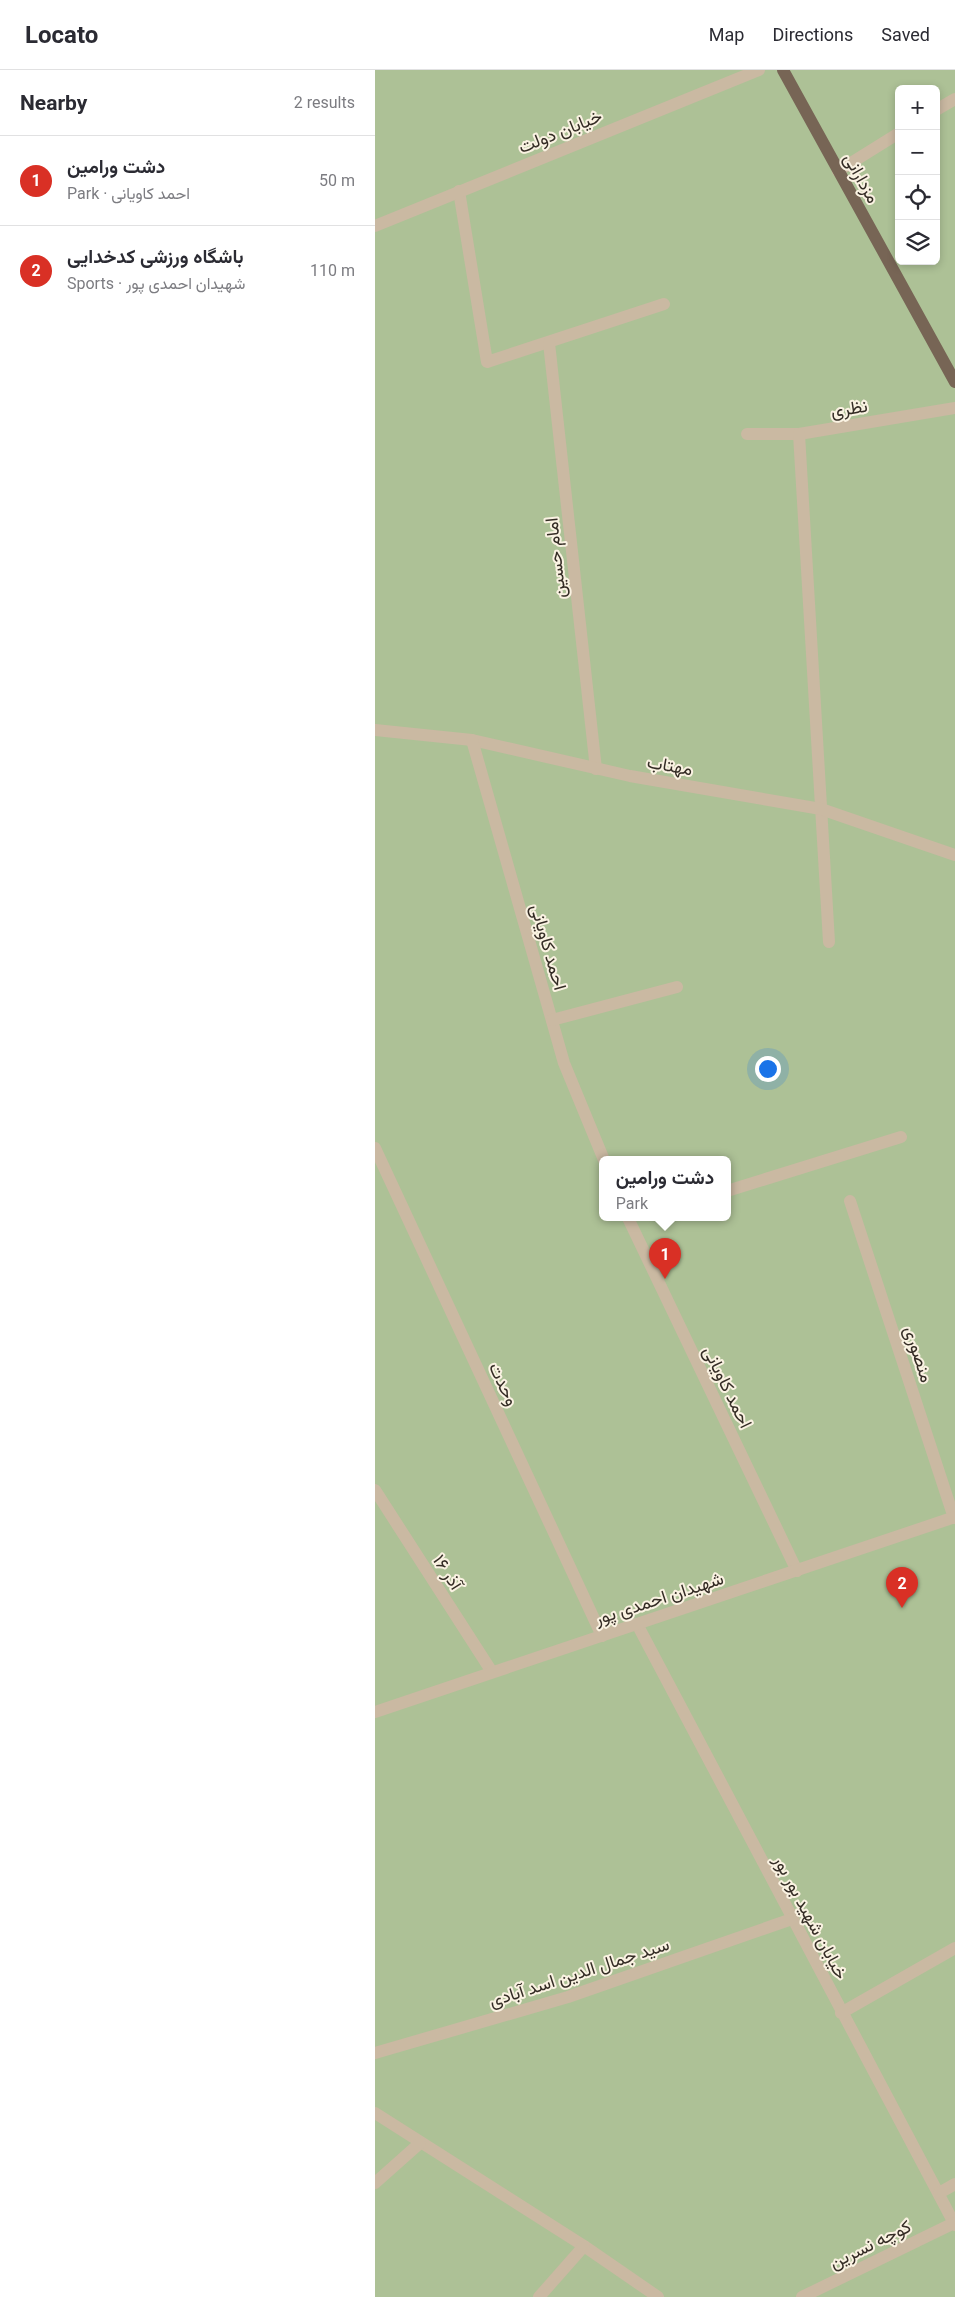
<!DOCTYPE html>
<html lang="en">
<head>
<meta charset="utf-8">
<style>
	:root { --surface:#fff; --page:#f7f7f7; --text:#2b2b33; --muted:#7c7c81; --line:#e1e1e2; --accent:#d93025 }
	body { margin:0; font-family:Roboto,Vazirmatn,sans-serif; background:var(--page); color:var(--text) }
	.controls { position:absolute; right:15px; top:15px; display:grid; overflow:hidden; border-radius:8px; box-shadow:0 2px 8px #0003 }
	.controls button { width:45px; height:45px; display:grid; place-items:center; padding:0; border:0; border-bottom:1px solid var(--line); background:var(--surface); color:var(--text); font:25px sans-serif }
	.you { position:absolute; left:392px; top:998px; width:18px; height:18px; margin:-12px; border:4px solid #fff; border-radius:50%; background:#1a73e8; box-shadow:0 0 0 8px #1a73e833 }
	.badge { display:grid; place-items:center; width:32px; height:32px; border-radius:50%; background:var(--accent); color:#fff; font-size:16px; font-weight:700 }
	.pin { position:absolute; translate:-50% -41px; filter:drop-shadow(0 1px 2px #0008) }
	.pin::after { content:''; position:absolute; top:26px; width:18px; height:15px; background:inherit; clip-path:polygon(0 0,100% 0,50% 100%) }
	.popup { position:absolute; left:224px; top:1086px; width:132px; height:65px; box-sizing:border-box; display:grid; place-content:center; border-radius:8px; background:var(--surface); filter:drop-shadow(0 1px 4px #0005); font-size:16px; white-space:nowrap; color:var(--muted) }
	.popup b { font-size:19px; color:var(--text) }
	.popup::after { content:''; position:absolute; left:50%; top:100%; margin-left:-10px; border:10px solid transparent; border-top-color:var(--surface) }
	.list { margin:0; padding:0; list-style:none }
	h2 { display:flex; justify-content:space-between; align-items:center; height:65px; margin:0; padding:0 20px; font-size:21px }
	h2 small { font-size:16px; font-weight:400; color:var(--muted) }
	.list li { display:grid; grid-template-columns:32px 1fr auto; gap:15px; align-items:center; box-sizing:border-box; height:90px; padding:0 20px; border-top:1px solid var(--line) }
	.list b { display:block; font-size:19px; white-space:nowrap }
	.list p { margin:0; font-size:16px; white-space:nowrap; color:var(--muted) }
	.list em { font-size:16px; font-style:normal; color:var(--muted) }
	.icon { flex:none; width:28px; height:28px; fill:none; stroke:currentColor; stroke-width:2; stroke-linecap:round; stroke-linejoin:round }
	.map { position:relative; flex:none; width:580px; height:2227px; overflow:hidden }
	header { display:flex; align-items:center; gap:30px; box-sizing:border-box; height:70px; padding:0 25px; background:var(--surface); border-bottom:1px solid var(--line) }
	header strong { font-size:24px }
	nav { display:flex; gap:28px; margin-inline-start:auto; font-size:18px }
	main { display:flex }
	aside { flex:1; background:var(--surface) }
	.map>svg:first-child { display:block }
	.green { fill:#adc196; fill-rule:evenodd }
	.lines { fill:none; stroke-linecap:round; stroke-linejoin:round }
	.minor { stroke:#cab9a2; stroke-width:12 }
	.major { stroke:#776555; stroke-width:12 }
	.labels { text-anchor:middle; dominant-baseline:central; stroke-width:4; stroke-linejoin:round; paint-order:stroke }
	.street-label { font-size:18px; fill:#342c25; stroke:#faf2e2 }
</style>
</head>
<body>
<header>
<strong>Locato</strong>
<nav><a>Map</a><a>Directions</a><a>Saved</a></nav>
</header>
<main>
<aside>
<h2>Nearby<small>2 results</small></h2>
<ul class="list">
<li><span class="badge">1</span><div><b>دشت ورامین</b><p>Park · احمد کاویانی</p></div><em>50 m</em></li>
<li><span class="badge">2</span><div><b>باشگاه ورزشی کدخدایی</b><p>Sports · شهیدان احمدی پور</p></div><em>110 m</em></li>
</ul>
</aside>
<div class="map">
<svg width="580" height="2227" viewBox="0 0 580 2227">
	<rect width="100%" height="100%" fill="#f2e8d6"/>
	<!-- green -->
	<path class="green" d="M0,0H580V2227H0ZM524,19H561V191H524ZM228,1090H352V1148H228Z"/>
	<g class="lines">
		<!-- minor -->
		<g class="minor">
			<polyline points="561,40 580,29"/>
			<polyline points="463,101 524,63"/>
			<polyline points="84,121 112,292 289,234"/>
			<polyline points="0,156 384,0"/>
			<polyline points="174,273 221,699"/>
			<polyline points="372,364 424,364 580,338"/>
			<polyline points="424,364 454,872"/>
			<polyline points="0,660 97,670 255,706 446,739 580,785"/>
			<polyline points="97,670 189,993 229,1090"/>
			<polyline points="177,950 302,917"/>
			<polyline points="0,1078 227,1566"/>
			<polyline points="352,1121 526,1067"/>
			<polyline points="475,1131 579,1448"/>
			<polyline points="253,1148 422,1501"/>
			<polyline points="0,1420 117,1602"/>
			<polyline points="262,1554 580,2155"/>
			<polyline points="0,1642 580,1447"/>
			<polyline points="466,1943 580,1878"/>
			<polyline points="0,1983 193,1927 417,1849"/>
			<polyline points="0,2043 209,2176 283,2227"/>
			<polyline points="0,2113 45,2073"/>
			<polyline points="564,2123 580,2114"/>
			<polyline points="164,2227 209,2176"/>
			<polyline points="427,2227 579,2153"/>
		</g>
		<!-- major -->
		<polyline class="major" points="408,0 580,312"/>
	</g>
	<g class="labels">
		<!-- street labels -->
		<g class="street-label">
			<text transform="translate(185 61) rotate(-22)">خیابان دولت</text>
			<text transform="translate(487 108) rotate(61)">مزدارانی</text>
			<text transform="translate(474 338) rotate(-9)">نظری</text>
			<text transform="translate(180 488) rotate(-96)">امام حسین</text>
			<text transform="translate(295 695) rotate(10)">مهتاب</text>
			<text transform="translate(174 877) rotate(74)">احمد کاویانی</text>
			<text transform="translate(544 1284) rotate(72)">منصوری</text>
			<text transform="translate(129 1314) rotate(65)">وحدت</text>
			<text transform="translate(353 1317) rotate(64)">احمد کاویانی</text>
			<text transform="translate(73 1502) rotate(57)">۱۶ آذر</text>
			<text transform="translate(284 1528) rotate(-18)">شهیدان احمدی پور</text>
			<text transform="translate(436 1847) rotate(62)">خیابان شهید بور بور</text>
			<text transform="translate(204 1902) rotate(-18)">سید جمال الدین اسد آبادی</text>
			<text transform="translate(495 2174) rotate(-26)">کوچه نسرین</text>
		</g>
	</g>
</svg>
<div class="controls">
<button>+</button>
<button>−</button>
<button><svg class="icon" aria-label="locate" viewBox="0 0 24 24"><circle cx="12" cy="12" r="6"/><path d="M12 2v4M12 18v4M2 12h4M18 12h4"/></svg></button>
<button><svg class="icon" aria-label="layers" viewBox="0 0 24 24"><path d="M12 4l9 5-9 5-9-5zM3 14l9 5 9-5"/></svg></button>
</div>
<div class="you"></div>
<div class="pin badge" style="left:290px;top:1209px">1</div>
<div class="popup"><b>دشت ورامین</b>Park</div>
<div class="pin badge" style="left:527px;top:1538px">2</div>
</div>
</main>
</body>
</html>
